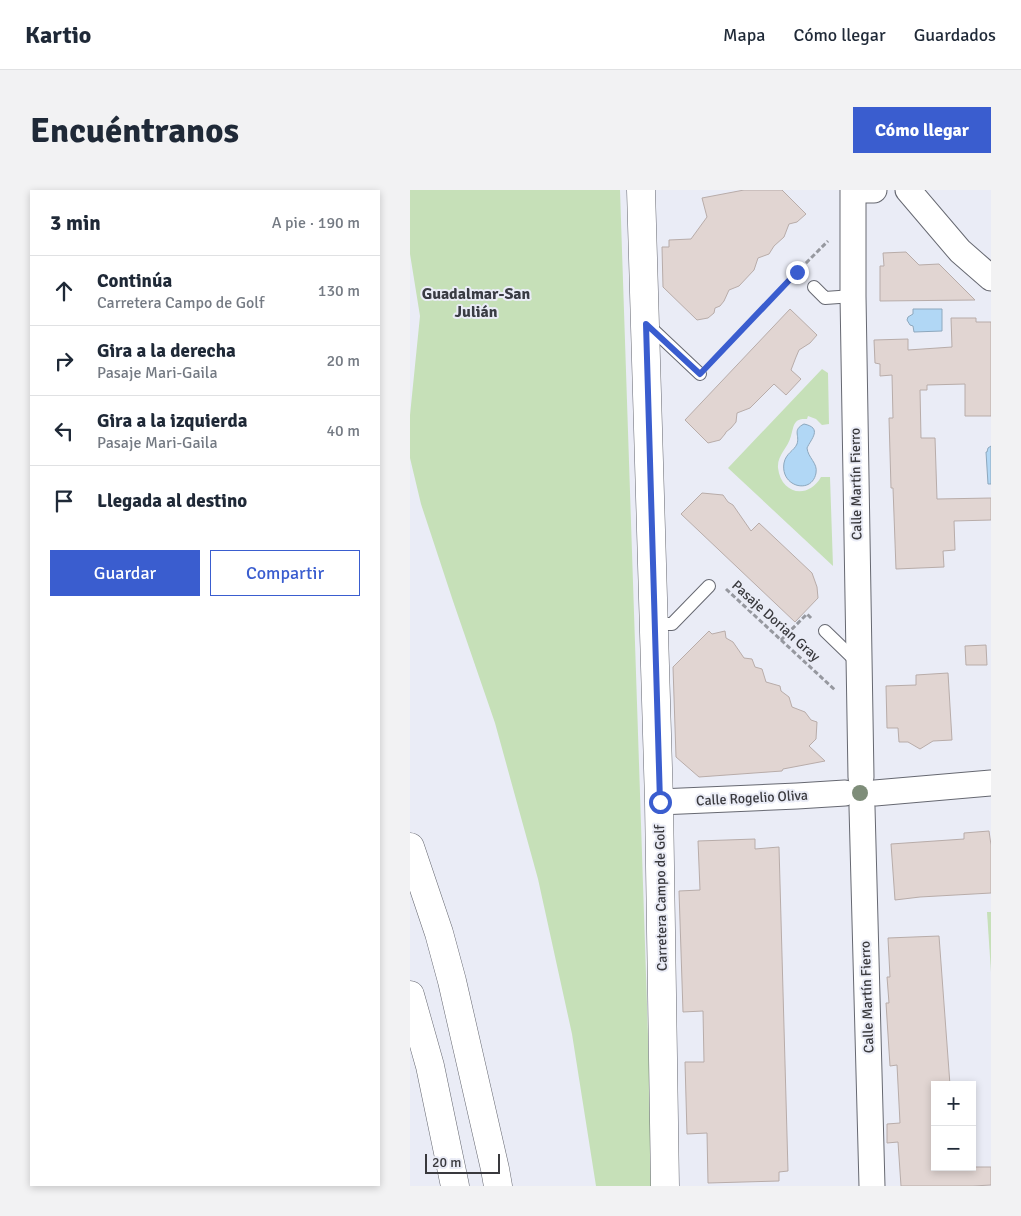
<!DOCTYPE html>
<html lang="es">
<head>
<meta charset="utf-8">
<style>
	:root { --surface:#fff; --page:#f2f2f3; --text:#1f2937; --muted:#747a83; --line:#e0e1e3; --accent:#3a5dcf }
	body { margin:0; font-family:Signika,sans-serif; background:var(--page); color:var(--text) }
	.controls { position:absolute; right:15px; bottom:15px; display:grid; overflow:hidden; border-radius:0px; box-shadow:0 2px 8px #0003 }
	.controls button { width:45px; height:45px; display:grid; place-items:center; padding:0; border:0; border-bottom:1px solid var(--line); background:var(--surface); color:var(--text); font:25px sans-serif }
	.scale { position:absolute; left:15px; bottom:12px; width:75px; box-sizing:border-box; padding-left:5px; border:2px solid #39393d; border-top:0; font-size:14px; line-height:18px; white-space:nowrap; color:#39393d; -webkit-text-stroke:4px #eaecf6; paint-order:stroke }
	.stop { position:absolute; width:15px; height:15px; margin:-11px; border:4px solid #3a5dcf; border-radius:50%; background:#fff }
	.stop.end { background:#3a5dcf; border-color:#fff; box-shadow:0 1px 5px #0008 }
	.list { margin:0; padding:0; list-style:none }
	h2 { display:flex; justify-content:space-between; align-items:center; height:65px; margin:0; padding:0 20px; font-size:21px }
	h2 small { font-size:16px; font-weight:400; color:var(--muted) }
	.list li { display:grid; grid-template-columns:32px 1fr auto; gap:15px; align-items:center; box-sizing:border-box; height:70px; padding:0 20px; border-top:1px solid var(--line) }
	.list b { display:block; font-size:19px; white-space:nowrap }
	.list p { margin:0; font-size:16px; white-space:nowrap; color:var(--muted) }
	.list em { font-size:16px; font-style:normal; color:var(--muted) }
	.actions { display:flex; gap:10px; padding:15px 20px }
	.actions a { flex:1; padding:11px 0; border:1px solid var(--accent); border-radius:0px; text-align:center; font-size:18px; color:var(--accent) }
	.actions .main { background:var(--accent); color:#fff }
	.icon { flex:none; width:28px; height:28px; fill:none; stroke:currentColor; stroke-width:2; stroke-linecap:round; stroke-linejoin:round }
	.map { position:relative; flex:none; width:581px; height:996px; overflow:hidden; border-radius:0px }
	header { display:flex; align-items:center; gap:30px; box-sizing:border-box; height:70px; padding:0 25px; background:var(--surface); border-bottom:1px solid var(--line) }
	header strong { font-size:24px }
	nav { display:flex; gap:28px; margin-inline-start:auto; font-size:18px }
	.intro { display:flex; align-items:center; justify-content:space-between; box-sizing:border-box; height:120px; padding:0 30px }
	h1 { margin:0; font-size:35px }
	.button { padding:12px 22px; border-radius:0px; background:var(--accent); color:#fff; font-size:18px; font-weight:700 }
	main { display:flex; gap:30px; padding:0 30px }
	aside { flex:1; background:var(--surface); border-radius:0px; box-shadow:0 2px 8px #0003 }
	.map>svg:first-child { display:block }
	.green { fill:#c6e0b8 }
	.water { fill:#b1d7f5; stroke:#8da8be }
	.building { fill:#e1d5d2; stroke:#b8aca9 }
	.lines { fill:none; stroke-linecap:round; stroke-linejoin:round }
	.lane-casing { stroke:#666871; stroke-width:14 }
	.street-casing { stroke:#666871; stroke-width:27 }
	.secondary-casing { stroke:#666871; stroke-width:29 }
	.highway-casing { stroke:#666871; stroke-width:29 }
	.path { stroke:#96989f; stroke-width:3; stroke-dasharray:5 2.5; stroke-linecap:butt }
	.lane { stroke:#fff; stroke-width:12 }
	.street { stroke:#fff; stroke-width:25 }
	.secondary { stroke:#fff; stroke-width:28 }
	.highway { stroke:#fff; stroke-width:28 }
	.tree { fill:#7e8d79 }
	.route { stroke:#3a5dcf; stroke-width:6 }
	.labels { text-anchor:middle; dominant-baseline:central; stroke-width:4; stroke-linejoin:round; paint-order:stroke }
	.street-label { font-size:14px; fill:#39393d; stroke:#eaecf6 }
	.quarter-label { font-size:16px; font-weight:bold; fill:#393b43; stroke:#eaecf6 }
</style>
</head>
<body>
<header>
<strong>Kartio</strong>
<nav><a>Mapa</a><a>Cómo llegar</a><a>Guardados</a></nav>
</header>
<div class="intro"><h1>Encuéntranos</h1><a class="button">Cómo llegar</a></div>
<main>
<aside>
<h2>3 min<small>A pie · 190 m</small></h2>
<ul class="list">
<li><svg class="icon" aria-label="ahead" viewBox="0 0 24 24"><path d="M12 20V5M6 11l6-6 6 6"/></svg><div><b>Continúa</b><p>Carretera Campo de Golf</p></div><em>130 m</em></li>
<li><svg class="icon" aria-label="right" viewBox="0 0 24 24"><path d="M7 20v-9h11M14 6l5 5-5 5"/></svg><div><b>Gira a la derecha</b><p>Pasaje Mari-Gaila</p></div><em>20 m</em></li>
<li><svg class="icon" aria-label="left" viewBox="0 0 24 24"><path d="M17 20v-9H6M10 6l-5 5 5 5"/></svg><div><b>Gira a la izquierda</b><p>Pasaje Mari-Gaila</p></div><em>40 m</em></li>
<li><svg class="icon" aria-label="arrive" viewBox="0 0 24 24"><path d="M6 21V4h12l-3 4 3 4H6"/></svg><div><b>Llegada al destino</b></div></li>
</ul>
<div class="actions"><a class="main">Guardar</a><a>Compartir</a></div>
</aside>
<div class="map">
<svg width="581" height="996" viewBox="0 0 581 996">
	<rect width="100%" height="100%" fill="#eaecf6"/>
	<!-- green -->
	<g class="green">
		<polygon points="0,0 210,0 243,996 186,996 162,844 128,689 85,533 43,411 11,314 0,268 0,225 10,126 0,64"/>
		<path d="M412,179L418,183L419,234L412,235L406,229L398,226L397,229C383,228 384,236 381,246C378,258 367,265 368,278C371,304 398,310 411,287H420L423,376L318,278Z"/>
		<polygon points="577,722 581,722 581,782"/>
	</g>
	<!-- water -->
	<g class="water">
		<polygon points="503,119 532,119 532,141 504,142 503,136 500,135 497,130 498,127 503,124"/>
		<path d="M394,234C413,238 401,249 397,258C398,268 408,273 406,283C402,305 370,297 374,273C376,263 384,261 387,254C390,245 382,240 394,234Z"/>
		<polygon points="581,256 581,294 578,294 576,262 577,262 578,258"/>
	</g>
	<!-- building -->
	<g class="building">
		<polygon points="334,0 372,0 396,24 387,32 379,34 374,47 364,56 359,64 348,68 344,80 329,96 319,100 314,111 310,116 305,118 304,123 298,128 287,130 253,97 252,57 259,57 259,50 281,49 297,27 292,8"/>
		<polygon points="496,62 509,75 529,74 565,110 470,111 470,76 474,76 473,63"/>
		<polygon points="380,119 407,145 400,153 389,160 386,167 381,180 391,189 376,205 364,194 340,218 327,223 326,232 321,238 316,242 315,244 310,250 298,253 275,230"/>
		<polygon points="541,128 566,128 566,132 581,132 581,226 555,226 555,194 517,195 517,200 510,200 511,248 525,248 527,309 581,308 581,330 544,331 545,360 533,361 534,377 486,379 483,298 481,298 479,228 483,228 482,185 470,186 470,174 465,173 464,150 498,149 498,160 542,157"/>
		<polygon points="292,303 313,305 318,312 323,315 341,341 349,333 402,383 407,397 408,408 385,432 271,324"/>
		<polygon points="299,441 302,444 315,441 316,448 323,452 334,468 342,469 345,477 352,479 356,492 370,496 371,501 379,507 382,517 395,522 401,530 407,532 406,549 399,556 415,571 373,579 372,581 289,587 266,567 263,477"/>
		<polygon points="576,455 577,475 556,475 555,456"/>
		<polygon points="538,483 542,550 523,551 510,559 498,552 489,552 488,538 477,538 476,496 506,495 506,485"/>
		<polygon points="579,641 581,655 581,703 510,707 485,710 481,654 554,649 554,643"/>
		<polygon points="345,649 345,659 369,657 378,981 369,982 369,991 298,993 297,943 277,944 275,872 294,872 293,821 273,822 269,701 290,700 288,651"/>
		<polygon points="529,746 540,895 525,895 525,977 581,977 581,995 563,996 491,996 488,952 477,953 477,934 490,933 487,875 480,876 476,813 479,813 477,787 480,787 478,748"/>
	</g>
	<g class="lines">
		<!-- lane casing -->
		<g class="lane-casing">
			<g id="lane">
				<polyline points="404,97 415,108 443,106"/>
				<polyline points="238,135 290,184"/>
				<polyline points="245,434 262,434 299,396"/>
				<polyline points="415,441 447,472"/>
			</g>
		</g>
		<!-- street casing -->
		<g class="street-casing">
			<g id="street">
				<polyline points="443,0 443,106 451,587"/>
				<polyline points="451,0 464,0"/>
				<polyline points="498,0 550,61 581,88"/>
				<polyline points="465,603 581,593"/>
				<polyline points="249,612 387,606 435,603"/>
				<polyline points="452,617 462,996"/>
			</g>
		</g>
		<!-- secondary casing -->
		<g class="secondary-casing">
			<polyline id="secondary" points="231,0 249,612 255,996"/>
		</g>
		<!-- highway casing -->
		<g class="highway-casing">
			<g id="highway">
				<polyline points="0,657 29,743 42,791 85,979 88,996"/>
				<polyline points="0,805 20,876 45,996"/>
			</g>
		</g>
		<!-- path -->
		<g class="path">
			<polyline points="303,171 387,82 418,51"/>
			<polyline points="316,399 425,500"/>
			<polyline points="371,450 397,424 402,429"/>
		</g>
		<!-- lane -->
		<use href="#lane" class="lane"/>
		<!-- street -->
		<use href="#street" class="street"/>
		<!-- secondary -->
		<use href="#secondary" class="secondary"/>
		<!-- highway -->
		<use href="#highway" class="highway"/>
	</g>
	<!-- trees -->
	<circle class="tree" cx="450" cy="603" r="8"/>
	<g class="lines">
		<!-- route -->
		<polyline class="route" points="250,612 236,134 290,184 387,82"/>
	</g>
	<g class="labels">
		<!-- street labels -->
		<g class="street-label">
			<text transform="translate(446 294) rotate(-91)">Calle Martín Fierro</text>
			<text transform="translate(366 431) rotate(42)">Pasaje Dorian Gray</text>
			<text transform="translate(342 608) rotate(-3)">Calle Rogelio Oliva</text>
			<text transform="translate(251 708) rotate(-91)">Carretera Campo de Golf</text>
			<text transform="translate(457 807) rotate(-92)">Calle Martín Fierro</text>
		</g>
		<!-- quarter labels -->
		<g class="quarter-label">
			<text x="66" y="104">Guadalmar-San<tspan x="66" dy="18">Julián</tspan></text>
		</g>
	</g>
</svg>
<div class="controls">
<button>+</button>
<button>−</button>
</div>
<div class="scale">20 m</div>
<div class="stop" style="left:250px;top:612px"></div>
<div class="stop end" style="left:387px;top:82px"></div>
</div>
</main>
</body>
</html>
